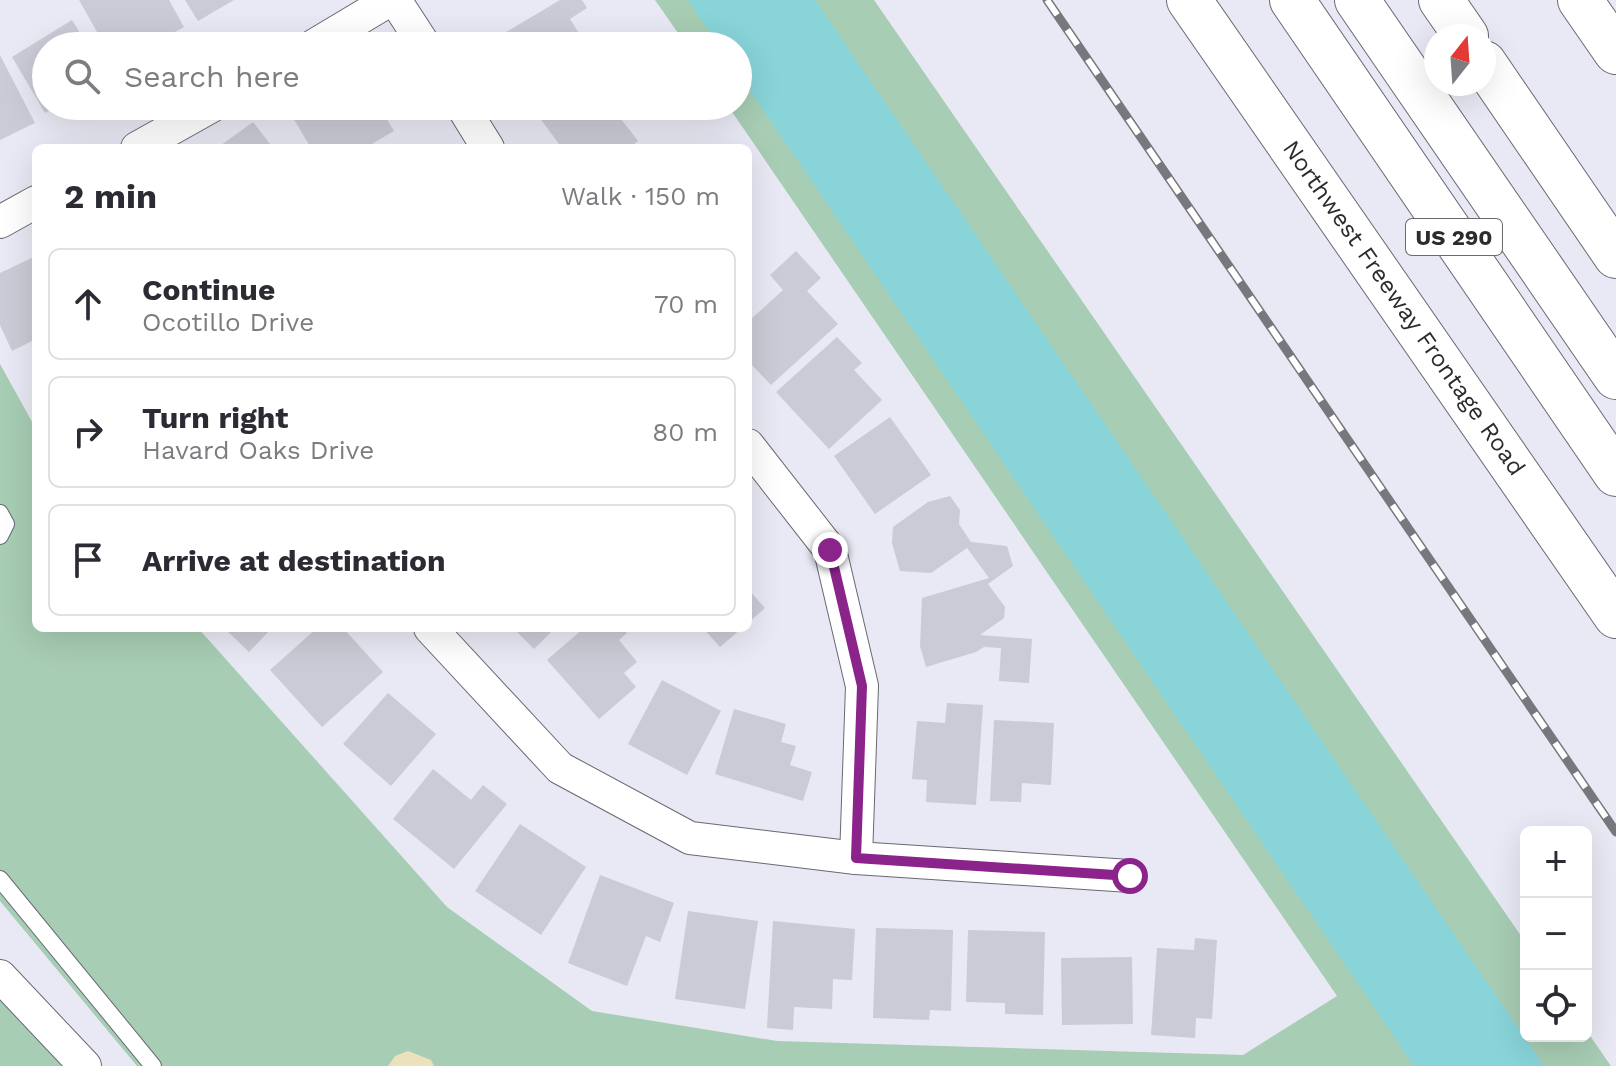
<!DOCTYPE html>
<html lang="en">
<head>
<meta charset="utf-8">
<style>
	:root { --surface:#fff; --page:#f2f2f3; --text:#2b2b33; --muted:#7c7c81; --line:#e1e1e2 }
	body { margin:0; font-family:"Work Sans",sans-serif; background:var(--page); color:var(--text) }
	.controls { position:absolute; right:24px; bottom:24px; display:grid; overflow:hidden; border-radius:12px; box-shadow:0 8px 32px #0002 }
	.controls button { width:72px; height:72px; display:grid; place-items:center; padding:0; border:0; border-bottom:2px solid var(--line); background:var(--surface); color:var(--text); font:40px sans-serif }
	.compass { position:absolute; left:1424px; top:24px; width:72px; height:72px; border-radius:50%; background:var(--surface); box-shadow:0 8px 32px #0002; rotate:17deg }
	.stop { position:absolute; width:24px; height:24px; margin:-18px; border:6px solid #8b248a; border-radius:50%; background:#fff }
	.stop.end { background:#8b248a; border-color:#fff; box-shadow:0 2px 8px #0008 }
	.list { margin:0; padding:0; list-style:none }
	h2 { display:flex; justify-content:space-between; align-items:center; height:104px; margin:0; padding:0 32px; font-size:34px }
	h2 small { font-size:26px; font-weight:400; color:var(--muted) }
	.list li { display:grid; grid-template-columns:52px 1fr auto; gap:24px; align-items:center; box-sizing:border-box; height:112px; margin:0 16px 16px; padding:0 16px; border:2px solid var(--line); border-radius:12px }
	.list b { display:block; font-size:30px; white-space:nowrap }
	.list p { margin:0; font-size:26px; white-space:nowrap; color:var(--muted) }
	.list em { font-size:26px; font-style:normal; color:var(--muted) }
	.icon { flex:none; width:44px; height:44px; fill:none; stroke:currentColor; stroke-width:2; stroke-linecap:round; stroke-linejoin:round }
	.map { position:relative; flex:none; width:1616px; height:1066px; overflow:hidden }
	.search { position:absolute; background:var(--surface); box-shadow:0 8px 32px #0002; left:32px; top:32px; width:720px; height:88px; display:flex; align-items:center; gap:20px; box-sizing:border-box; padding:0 28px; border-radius:44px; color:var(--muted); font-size:30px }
	.panel { position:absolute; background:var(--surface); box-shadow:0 8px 32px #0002; left:32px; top:144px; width:720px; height:488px; border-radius:12px }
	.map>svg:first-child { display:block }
	.green { fill:#a7cdb4 }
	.sand { fill:#ebe1bc }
	.water { fill:#88d4d9 }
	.building { fill:#cbcbd7 }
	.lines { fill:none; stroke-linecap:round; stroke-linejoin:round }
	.lane-casing { stroke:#696974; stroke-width:18 }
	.street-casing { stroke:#696974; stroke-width:34 }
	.secondary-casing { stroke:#696974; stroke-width:46 }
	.highway-casing { stroke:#696974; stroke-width:46 }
	.lane { stroke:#fff; stroke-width:16 }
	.street { stroke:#fff; stroke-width:32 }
	.secondary { stroke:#fff; stroke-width:44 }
	.highway { stroke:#fff; stroke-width:44 }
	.rail-casing { stroke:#77777e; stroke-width:9 }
	.rail { stroke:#fff; stroke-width:6; stroke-dasharray:18; stroke-linecap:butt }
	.route { stroke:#8b248a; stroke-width:10 }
	.labels { text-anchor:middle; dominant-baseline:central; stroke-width:6; stroke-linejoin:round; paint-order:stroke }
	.shield { fill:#fff; stroke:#6b6b6e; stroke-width:2 }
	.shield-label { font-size:22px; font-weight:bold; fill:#2c2c30 }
	.street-label { font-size:24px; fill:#2c2c30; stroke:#fff }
</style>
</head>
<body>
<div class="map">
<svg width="1616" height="1066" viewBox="0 0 1616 1066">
	<rect width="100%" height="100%" fill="#e9e9f5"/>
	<!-- green -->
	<g class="green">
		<polygon points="655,0 874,0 1526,943 1526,1036 1586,1036 1586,1030 1611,1066 137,1066 0,901 0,364 36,429 36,628 198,628 447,907 592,1011 777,1041 1243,1055 1337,996 728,106 738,106 738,46 687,46"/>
		<polygon points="0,998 63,1066 0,1066"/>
	</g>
	<!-- sand -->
	<polygon class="sand" points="408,1051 431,1060 434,1066 388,1066 395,1056"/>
	<!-- water -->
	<polygon class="water" points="688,0 815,0 1544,1066 1414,1066 738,73 738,46 719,46"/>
	<!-- building -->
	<g class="building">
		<polygon points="79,0 169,0 184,27 150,46 105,46"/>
		<polygon points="185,0 234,0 198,21"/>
		<polygon points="560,0 582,0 587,8 570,19 587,46 494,46 491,41"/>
		<polygon points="72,20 88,46 46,46 46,106 57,106 45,113 12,57"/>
		<polygon points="0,55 35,123 0,140"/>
		<polygon points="286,106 379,106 394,131 365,148 311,148"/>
		<polygon points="554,106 611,106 638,141 629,148 562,148 539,117"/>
		<polygon points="253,122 270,144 264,148 217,148"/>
		<polygon points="796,251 821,278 807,291 838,324 771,385 748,361 748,322 783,290 770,275"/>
		<polygon points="36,256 36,339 12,351 0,325 0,273"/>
		<polygon points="837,337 862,363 854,370 882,400 829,449 776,392"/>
		<polygon points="890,417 931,475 875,514 834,456"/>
		<polygon points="950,496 960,510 959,524 971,542 1007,546 1013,566 988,584 1005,607 1004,618 980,635 1032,639 1029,683 999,681 1001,648 984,647 976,652 926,667 920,646 922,598 989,578 967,548 931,573 900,571 892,543 893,527 928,502"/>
		<polygon points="748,589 765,608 748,623"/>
		<polygon points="224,628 272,628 249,652"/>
		<polygon points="317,628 343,628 383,672 322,727 270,670"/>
		<polygon points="513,628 555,628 534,649"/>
		<polygon points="584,628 622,628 627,633 619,640 637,662 624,673 636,687 599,719 547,660"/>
		<polygon points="703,628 742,628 720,647"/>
		<polygon points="662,680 721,711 687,775 628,744"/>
		<polygon points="388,693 436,734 391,786 343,744"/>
		<polygon points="947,703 983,705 976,805 926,802 927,780 912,779 917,721 945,723"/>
		<polygon points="734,709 786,724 781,742 796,746 790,765 812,772 803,801 715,774"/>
		<polygon points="994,720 1054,723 1051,785 1022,783 1021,802 990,801"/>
		<polygon points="433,769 471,800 483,785 507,804 454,869 393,819"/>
		<polygon points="520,824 586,867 541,935 475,891"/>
		<polygon points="600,875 674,903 660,942 646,936 627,986 568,963"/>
		<polygon points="688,911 758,921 745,1009 675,999"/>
		<polygon points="773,921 855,929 852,980 833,979 832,1009 794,1007 793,1030 767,1028"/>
		<polygon points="876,928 953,930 951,1011 930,1010 929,1020 873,1018"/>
		<polygon points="968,930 1045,932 1043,1015 1005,1014 1005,1003 966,1002"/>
		<polygon points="1195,938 1217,940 1212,1019 1196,1018 1195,1038 1151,1035 1157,948 1194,950"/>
		<polygon points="1132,957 1133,1024 1062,1025 1061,958"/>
	</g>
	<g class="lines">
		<!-- lane casing -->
		<g class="lane-casing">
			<g id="lane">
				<polyline points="0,513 6,524 0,536"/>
				<polyline points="0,879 153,1066"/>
			</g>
		</g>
		<!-- street casing -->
		<g class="street-casing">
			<g id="street">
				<polyline points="395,0 425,46"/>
				<polyline points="313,46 390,0"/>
				<polyline points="462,106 488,148"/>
				<polyline points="137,148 212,106"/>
				<polyline points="0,222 36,202"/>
				<polyline points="748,445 830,550 862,686 856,858"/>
				<polyline points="430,628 560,768 690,838 856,858 1130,876"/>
				<polyline points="0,976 85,1066"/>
			</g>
		</g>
		<!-- secondary casing -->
		<g class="secondary-casing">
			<g id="secondary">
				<polyline points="1189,0 1616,616"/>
				<polyline points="1580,0 1616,52"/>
			</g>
		</g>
		<!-- highway casing -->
		<g class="highway-casing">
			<g id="highway">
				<polyline points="1292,0 1616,474"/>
				<polyline points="1357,0 1616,377"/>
				<polyline points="1441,0 1466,36"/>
				<polyline points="1484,63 1616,256"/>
			</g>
		</g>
		<!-- lane -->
		<use href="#lane" class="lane"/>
		<!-- street -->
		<use href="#street" class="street"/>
		<!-- secondary -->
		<use href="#secondary" class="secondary"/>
		<!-- highway -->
		<use href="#highway" class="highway"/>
		<!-- rail casing -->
		<g class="rail-casing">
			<polyline id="rail" points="1047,0 1616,832"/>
		</g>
		<!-- rail -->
		<use href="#rail" class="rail"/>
	</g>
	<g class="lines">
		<!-- route -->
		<polyline class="route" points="830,550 862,686 856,858 1130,876"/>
	</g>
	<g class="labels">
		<!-- shield labels -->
		<rect class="shield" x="1406" y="219" width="96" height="36" rx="6"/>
		<g class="shield-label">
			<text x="1454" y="237">US 290</text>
		</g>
		<!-- street labels -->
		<g class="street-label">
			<text transform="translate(1404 308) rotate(55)">Northwest Freeway Frontage Road</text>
		</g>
	</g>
</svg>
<div class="controls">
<button>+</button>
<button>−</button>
<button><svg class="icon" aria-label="locate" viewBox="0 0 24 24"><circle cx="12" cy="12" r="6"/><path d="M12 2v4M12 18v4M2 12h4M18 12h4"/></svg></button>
</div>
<svg class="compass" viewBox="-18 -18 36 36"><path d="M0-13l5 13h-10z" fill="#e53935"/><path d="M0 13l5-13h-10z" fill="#7c7c81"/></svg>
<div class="stop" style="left:1130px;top:876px"></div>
<div class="stop end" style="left:830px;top:550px"></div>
<div class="search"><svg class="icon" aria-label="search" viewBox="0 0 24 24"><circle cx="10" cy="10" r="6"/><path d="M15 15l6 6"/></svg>Search here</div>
<section class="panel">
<h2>2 min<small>Walk · 150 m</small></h2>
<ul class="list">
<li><svg class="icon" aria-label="ahead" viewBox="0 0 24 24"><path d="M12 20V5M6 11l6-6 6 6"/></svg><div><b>Continue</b><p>Ocotillo Drive</p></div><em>70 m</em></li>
<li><svg class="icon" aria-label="right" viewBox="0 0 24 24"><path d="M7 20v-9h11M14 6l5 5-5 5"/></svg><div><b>Turn right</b><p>Havard Oaks Drive</p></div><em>80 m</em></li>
<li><svg class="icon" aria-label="arrive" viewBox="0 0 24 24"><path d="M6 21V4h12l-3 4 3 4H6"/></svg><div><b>Arrive at destination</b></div></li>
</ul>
</section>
</div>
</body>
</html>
